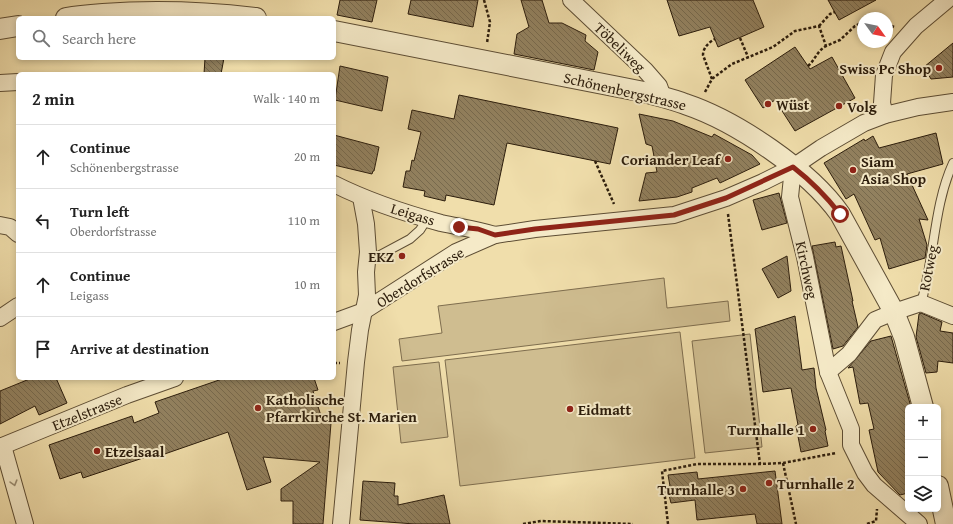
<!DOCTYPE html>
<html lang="en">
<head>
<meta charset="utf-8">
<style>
	:root { --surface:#fff; --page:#f2f2f2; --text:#222; --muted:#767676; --line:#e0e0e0 }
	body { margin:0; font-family:"Gentium Book Plus",serif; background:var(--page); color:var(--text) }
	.controls { position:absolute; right:12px; bottom:12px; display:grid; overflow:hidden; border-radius:6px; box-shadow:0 2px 6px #0003 }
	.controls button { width:36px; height:36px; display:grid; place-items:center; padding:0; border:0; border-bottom:1px solid var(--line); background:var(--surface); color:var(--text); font:20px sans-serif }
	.compass { position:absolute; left:857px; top:12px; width:36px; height:36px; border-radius:50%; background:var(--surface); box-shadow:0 2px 6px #0003; rotate:123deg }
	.stop { position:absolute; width:12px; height:12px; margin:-9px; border:3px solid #8f2418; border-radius:50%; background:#fff }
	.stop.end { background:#8f2418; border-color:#fff; box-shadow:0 1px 4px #0008 }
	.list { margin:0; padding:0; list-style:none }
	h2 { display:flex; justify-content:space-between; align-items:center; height:52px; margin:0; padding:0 16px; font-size:17px }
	h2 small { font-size:13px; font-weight:400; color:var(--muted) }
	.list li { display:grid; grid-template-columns:26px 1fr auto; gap:12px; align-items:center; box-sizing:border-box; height:64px; padding:0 16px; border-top:1px solid var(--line) }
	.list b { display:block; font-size:15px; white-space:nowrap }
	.list p { margin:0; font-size:13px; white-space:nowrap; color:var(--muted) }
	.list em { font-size:13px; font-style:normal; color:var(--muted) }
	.icon { flex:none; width:22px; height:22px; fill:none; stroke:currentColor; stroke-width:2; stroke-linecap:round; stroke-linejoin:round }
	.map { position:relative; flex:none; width:953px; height:524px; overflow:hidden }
	.search { position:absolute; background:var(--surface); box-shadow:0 2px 6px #0003; left:16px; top:16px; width:320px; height:44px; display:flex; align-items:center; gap:10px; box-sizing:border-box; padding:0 14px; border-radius:6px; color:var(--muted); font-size:15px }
	.panel { position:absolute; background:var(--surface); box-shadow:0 2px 6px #0003; left:16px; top:72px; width:320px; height:308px; border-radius:6px }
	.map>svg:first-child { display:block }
	.green { fill:#cfbd90; stroke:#7e6d4e }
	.building { fill:url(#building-back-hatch); stroke:#2c1d0c }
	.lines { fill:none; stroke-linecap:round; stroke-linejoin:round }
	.service-casing { stroke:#5d4d34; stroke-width:10 }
	.minor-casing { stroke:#5d4d34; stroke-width:18 }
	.tertiary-casing { stroke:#5d4d34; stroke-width:22 }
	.path { stroke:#2c1d0c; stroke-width:2.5; stroke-dasharray:3 2; stroke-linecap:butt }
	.service { stroke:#f5eac8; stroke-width:8 }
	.minor { stroke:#f5eac8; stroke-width:16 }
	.tertiary { stroke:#f5eac8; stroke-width:20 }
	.oneway { stroke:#9b8e73 }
	.route { stroke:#8f2418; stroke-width:5 }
	.poi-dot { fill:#8f2418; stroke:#f5eac8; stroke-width:1.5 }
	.labels { text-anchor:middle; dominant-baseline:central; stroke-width:4; stroke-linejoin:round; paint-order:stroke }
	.street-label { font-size:15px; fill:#2c1d0c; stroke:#f5eac8 }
	.poi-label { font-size:15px; font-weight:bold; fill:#2c1d0c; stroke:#f5eac8; text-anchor:start }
</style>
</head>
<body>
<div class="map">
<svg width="953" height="524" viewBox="0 0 953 524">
	<defs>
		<pattern id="building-back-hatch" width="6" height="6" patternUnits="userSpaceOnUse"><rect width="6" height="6" fill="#92815f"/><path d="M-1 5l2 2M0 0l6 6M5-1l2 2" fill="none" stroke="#77694d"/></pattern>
	</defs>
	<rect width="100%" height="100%" fill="#f0deab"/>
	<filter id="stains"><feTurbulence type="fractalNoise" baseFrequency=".005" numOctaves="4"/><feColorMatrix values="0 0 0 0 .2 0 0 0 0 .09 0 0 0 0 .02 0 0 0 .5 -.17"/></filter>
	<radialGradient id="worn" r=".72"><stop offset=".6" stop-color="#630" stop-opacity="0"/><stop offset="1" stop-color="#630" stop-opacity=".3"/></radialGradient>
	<!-- green -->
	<g class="green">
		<polygon points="664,278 667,308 728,301 730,321 402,361 399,339 442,333 438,306"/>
		<polygon points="680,332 695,458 460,486 445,360"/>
		<polygon points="750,334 762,447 705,453 692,341"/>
		<polygon points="439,362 448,437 401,443 393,367"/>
	</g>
	<!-- building -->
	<g class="building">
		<polygon points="340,0 377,0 372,22 337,15"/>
		<polygon points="411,0 478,0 473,27 408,14"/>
		<polygon points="521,0 542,0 549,23 562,23 586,35 585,41 598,52 594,70 514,54 517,34 529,27"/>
		<polygon points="667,0 753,0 764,27 718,47 710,27 679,36"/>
		<polygon points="828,0 876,0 839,20"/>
		<polygon points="953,43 953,77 931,79 924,67"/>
		<polygon points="795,47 810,69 832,57 855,98 795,131 775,100 763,108 745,80"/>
		<polygon points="205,58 224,58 221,74 204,74"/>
		<polygon points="340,66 388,77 382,111 335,100"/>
		<polygon points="459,95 618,128 610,164 507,143 494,205 446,195 445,201 424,196 425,191 403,187 406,171 410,171 412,160 414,161 421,132 408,129 412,110 454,119"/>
		<polygon points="639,114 673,121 712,137 714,134 752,155 760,164 720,183 717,178 692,188 692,192 677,197 639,201 646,173 657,172 652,146 646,144"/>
		<polygon points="936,133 943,164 907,174 928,220 919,219 927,245 925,258 889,269 880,238 875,240 854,194 846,199 824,163 864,139 865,141 873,136 879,148"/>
		<polygon points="334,135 379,147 374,171 373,171 372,174 334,165"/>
		<polygon points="779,193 787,223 762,230 753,200"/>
		<polygon points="835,242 836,247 841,246 853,301 852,301 858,327 843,346 833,349 812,246"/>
		<polygon points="787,256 791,291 778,298 762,269"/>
		<polygon points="921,313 942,322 940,331 953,333 953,363 938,361 937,372 926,373 916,337 919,314"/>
		<polygon points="795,316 802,370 814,368 816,388 826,430 825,431 828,446 801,452 796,426 798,425 791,388 763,392 755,329"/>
		<polygon points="891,336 911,407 908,407 908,493 900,495 878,472 869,430 874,429 868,403 860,404 853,367 848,368 871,341"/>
		<polygon points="32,378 56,378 67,403 39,415 35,406 0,424 0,391"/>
		<polygon points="225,378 314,378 318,390 313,391 323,422 331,423 323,524 293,524 293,501 281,501 281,489 320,462 263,457 271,482 247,490 228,432 156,457 155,454 83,478 81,472 60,479 49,445 132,416 134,423 159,413 155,402"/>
		<polygon points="775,471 782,524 757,524 755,514 697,520 695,500 671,503 667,487 670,486 668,475 697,472 698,479"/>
		<polygon points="363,481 395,483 394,496 398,496 398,505 444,495 450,524 415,524 360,520"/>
	</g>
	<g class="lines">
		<!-- service casing -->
		<g class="service-casing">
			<g id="service">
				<polyline points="367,262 410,239 420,230 427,219"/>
				<path d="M921,303C935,257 933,207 953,163"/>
			</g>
		</g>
		<!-- minor casing -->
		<g class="minor-casing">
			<g id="minor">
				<polyline points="571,0 645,70 659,86 663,97"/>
				<polyline points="0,83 18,82"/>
				<polyline points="885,115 882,103 884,75 893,52 916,26 947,0"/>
				<polyline points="793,167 790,197 805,257 828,372 851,429 851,445 865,473 874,485 919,524"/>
				<path d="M334,184C368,201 404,213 441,223C459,227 476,229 495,235"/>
				<polyline points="0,225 10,227 18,234"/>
				<polyline points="0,318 18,306"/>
				<polyline points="334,322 364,311 456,252 495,235 535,229 674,215 726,198 763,182 793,167 821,148 864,123 885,115 918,107 953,102"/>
				<polyline points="828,372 849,354 875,320 894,312 921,303 953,316"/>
				<polyline points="3,446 25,524"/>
				<polyline points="0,447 127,395 175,378"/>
				<polyline points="341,524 356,362 360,330 367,295 366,272 368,252 366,224 361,197"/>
			</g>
		</g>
		<!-- tertiary casing -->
		<g class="tertiary-casing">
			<g id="tertiary">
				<path d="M66,18C78,16 90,15 103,14C154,10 205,12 256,18"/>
				<polyline points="0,29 18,26"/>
				<path d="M334,31L644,92C658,96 672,99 685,104C736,121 809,170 840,214L894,312L904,337L923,407"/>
				<polyline points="938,486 946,524"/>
			</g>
		</g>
		<!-- path -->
		<g class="path">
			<polyline points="484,0 490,22 487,43"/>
			<polyline points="871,18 873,18"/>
			<polyline points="887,24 894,27"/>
			<polyline points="819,26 830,14 835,12"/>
			<polyline points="740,38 748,57"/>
			<path d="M808,66C815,60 817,51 826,46"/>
			<path d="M712,79L703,55C703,48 709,42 715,39"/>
			<polyline points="705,92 712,79 732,64 773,47 795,31 819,26 826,46 840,40 855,26 863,22"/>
			<polyline points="595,161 614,204"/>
			<polyline points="728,214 760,464"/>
			<polyline points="334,363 340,363"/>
			<polyline points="783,463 796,524"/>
			<polyline points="523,524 541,521 633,524"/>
			<polyline points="668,524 662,471 697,464 760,464 783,463 836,453"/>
			<polyline points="867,524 876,521 877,509"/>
		</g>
		<!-- service -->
		<use href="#service" class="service"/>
		<!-- minor -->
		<use href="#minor" class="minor"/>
		<!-- tertiary -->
		<use href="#tertiary" class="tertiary"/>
	</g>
	<!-- one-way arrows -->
	<defs><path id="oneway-chevron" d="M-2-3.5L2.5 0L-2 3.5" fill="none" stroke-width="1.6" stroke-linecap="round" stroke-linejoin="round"/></defs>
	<use class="oneway" href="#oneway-chevron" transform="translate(14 483) rotate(74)"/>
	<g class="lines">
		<!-- route -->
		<path class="route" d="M459,227L478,229L495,235L535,229L674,215L726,198L793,167C811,181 826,196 840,214"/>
	</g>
	<!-- markers -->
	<g class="poi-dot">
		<circle cx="939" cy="68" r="4"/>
		<circle cx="768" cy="104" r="4"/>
		<circle cx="839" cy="106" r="4"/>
		<circle cx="728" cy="159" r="4"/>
		<circle cx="853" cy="170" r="4"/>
		<circle cx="402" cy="256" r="4"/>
		<circle cx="258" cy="408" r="4"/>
		<circle cx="570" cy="409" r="4"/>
		<circle cx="813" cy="429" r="4"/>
		<circle cx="97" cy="451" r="4"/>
		<circle cx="769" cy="483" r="4"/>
		<circle cx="743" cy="489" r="4"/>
	</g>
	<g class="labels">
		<!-- street labels -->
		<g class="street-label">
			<text transform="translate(620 47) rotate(44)">Töbeliweg</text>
			<text transform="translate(625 91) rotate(13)">Schönenbergstrasse</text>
			<text transform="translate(413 214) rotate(17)">Leigass</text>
			<text transform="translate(928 268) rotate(-79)">Rotweg</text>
			<text transform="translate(807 270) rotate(78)">Kirchweg</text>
			<text transform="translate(420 277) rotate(-32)">Oberdorfstrasse</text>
			<text transform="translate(87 412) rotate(-22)">Etzelstrasse</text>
		</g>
		<!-- poi labels -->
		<g class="poi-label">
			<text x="931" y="68" text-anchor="end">Swiss Pc Shop</text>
			<text x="776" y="104">Wüst</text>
			<text x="847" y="106">Volg</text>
			<text x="720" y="159" text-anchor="end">Coriander Leaf</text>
			<text x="861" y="161">Siam<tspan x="861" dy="17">Asia Shop</tspan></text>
			<text x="394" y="256" text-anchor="end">EKZ</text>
			<text x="266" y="399">Katholische<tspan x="266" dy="17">Pfarrkirche St. Marien</tspan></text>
			<text x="578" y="409">Eidmatt</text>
			<text x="805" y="429" text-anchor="end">Turnhalle 1</text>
			<text x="105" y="451">Etzelsaal</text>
			<text x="777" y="483">Turnhalle 2</text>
			<text x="735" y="489" text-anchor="end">Turnhalle 3</text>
		</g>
	</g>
	<rect width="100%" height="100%" filter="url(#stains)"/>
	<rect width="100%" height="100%" fill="url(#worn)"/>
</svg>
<div class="controls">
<button>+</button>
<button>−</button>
<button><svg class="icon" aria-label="layers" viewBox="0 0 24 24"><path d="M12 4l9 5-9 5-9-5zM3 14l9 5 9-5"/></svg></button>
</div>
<svg class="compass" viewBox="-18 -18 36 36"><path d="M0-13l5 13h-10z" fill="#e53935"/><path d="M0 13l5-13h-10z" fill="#767676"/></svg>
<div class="stop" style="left:840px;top:214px"></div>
<div class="stop end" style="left:459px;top:227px"></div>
<div class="search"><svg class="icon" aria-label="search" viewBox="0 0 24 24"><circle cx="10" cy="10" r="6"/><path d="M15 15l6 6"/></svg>Search here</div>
<section class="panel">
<h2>2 min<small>Walk · 140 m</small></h2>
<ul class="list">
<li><svg class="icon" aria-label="ahead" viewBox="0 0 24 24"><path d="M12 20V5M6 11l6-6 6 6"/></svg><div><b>Continue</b><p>Schönenbergstrasse</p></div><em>20 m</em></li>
<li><svg class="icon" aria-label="left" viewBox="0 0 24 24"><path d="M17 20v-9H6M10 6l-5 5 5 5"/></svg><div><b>Turn left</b><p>Oberdorfstrasse</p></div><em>110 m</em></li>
<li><svg class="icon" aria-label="ahead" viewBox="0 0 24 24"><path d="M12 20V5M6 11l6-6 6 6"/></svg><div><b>Continue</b><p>Leigass</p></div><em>10 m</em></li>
<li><svg class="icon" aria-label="arrive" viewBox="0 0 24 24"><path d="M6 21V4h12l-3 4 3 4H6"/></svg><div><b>Arrive at destination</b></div></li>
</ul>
</section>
</div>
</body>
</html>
